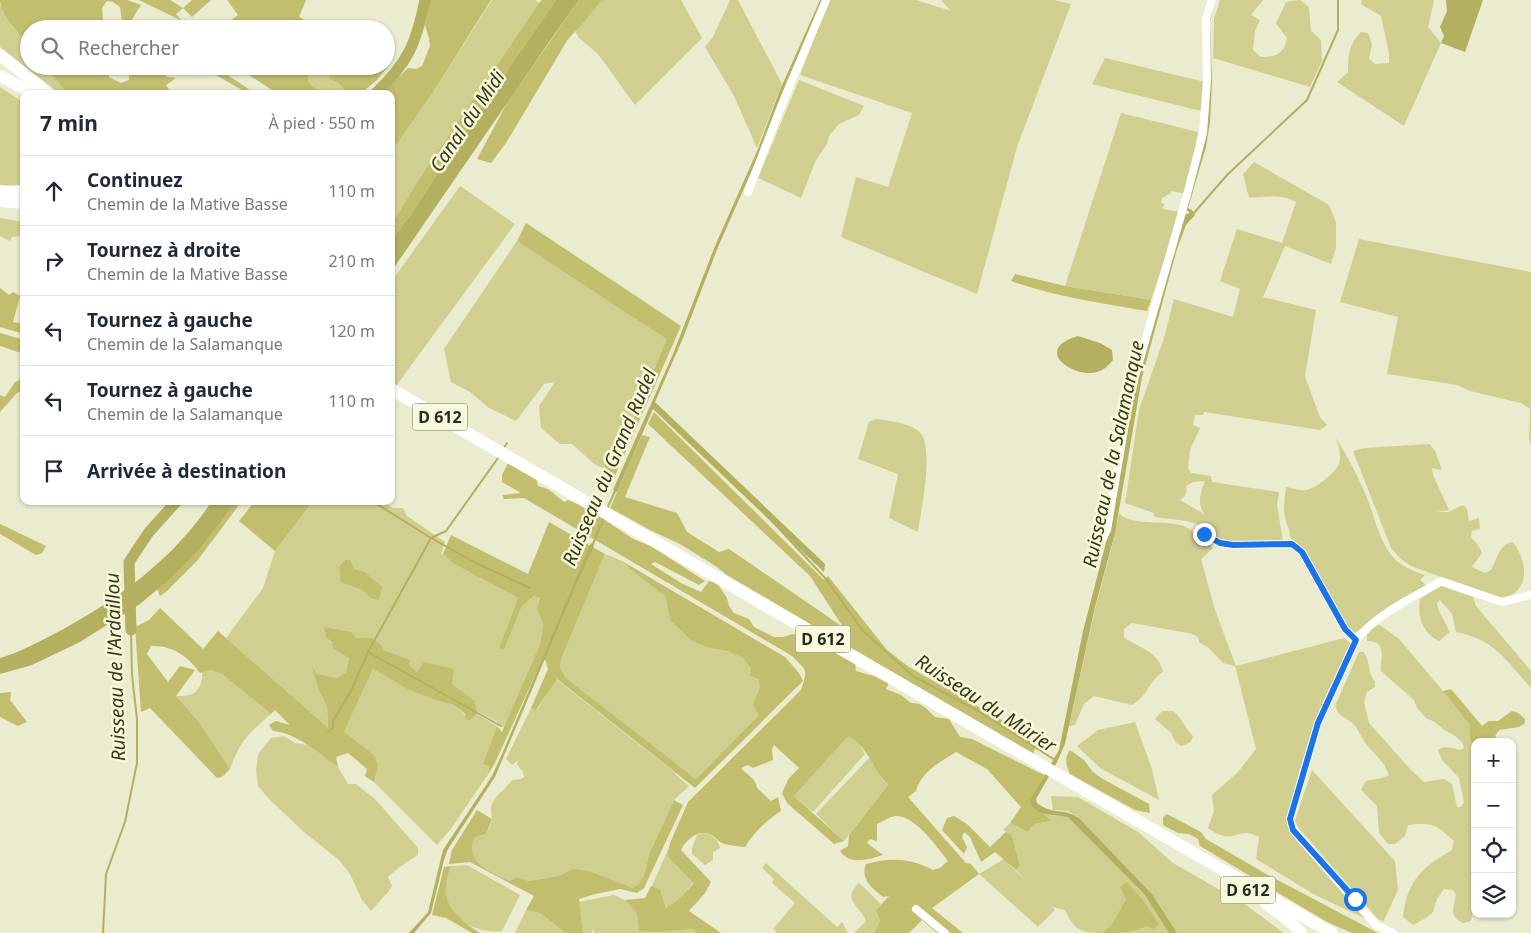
<!DOCTYPE html>
<html lang="fr">
<head>
<meta charset="utf-8">
<style>
	:root { --surface:#fff; --page:#f2f2f3; --text:#1f2937; --muted:#747a83; --line:#e0e1e3 }
	body { margin:0; font-family:"Noto Sans",sans-serif; background:var(--page); color:var(--text) }
	.controls { position:absolute; right:15px; bottom:15px; display:grid; overflow:hidden; border-radius:10px; box-shadow:0 1px 4px #0004 }
	.controls button { width:45px; height:45px; display:grid; place-items:center; padding:0; border:0; border-bottom:1px solid var(--line); background:var(--surface); color:var(--text); font:25px sans-serif }
	.stop { position:absolute; width:15px; height:15px; margin:-11px; border:4px solid #1a73e8; border-radius:50%; background:#fff }
	.stop.end { background:#1a73e8; border-color:#fff; box-shadow:0 1px 5px #0008 }
	.list { margin:0; padding:0; list-style:none }
	h2 { display:flex; justify-content:space-between; align-items:center; height:65px; margin:0; padding:0 20px; font-size:21px }
	h2 small { font-size:16px; font-weight:400; color:var(--muted) }
	.list li { display:grid; grid-template-columns:32px 1fr auto; gap:15px; align-items:center; box-sizing:border-box; height:70px; padding:0 20px; border-top:1px solid var(--line) }
	.list b { display:block; font-size:19px; white-space:nowrap }
	.list p { margin:0; font-size:16px; white-space:nowrap; color:var(--muted) }
	.list em { font-size:16px; font-style:normal; color:var(--muted) }
	.icon { flex:none; width:28px; height:28px; fill:none; stroke:currentColor; stroke-width:2; stroke-linecap:round; stroke-linejoin:round }
	.map { position:relative; flex:none; width:1531px; height:933px; overflow:hidden }
	.search { position:absolute; background:var(--surface); box-shadow:0 1px 4px #0004; left:20px; top:20px; width:375px; height:55px; display:flex; align-items:center; gap:12px; box-sizing:border-box; padding:0 18px; border-radius:28px; color:var(--muted); font-size:19px }
	.panel { position:absolute; background:var(--surface); box-shadow:0 1px 4px #0004; left:20px; top:90px; width:375px; height:415px; border-radius:10px }
	.map>svg:first-child { display:block }
	.green { fill:#d1cf90; fill-rule:evenodd }
	.forest { fill:#c1be6e }
	.water { fill:#b3b05f }
	.lines { fill:none; stroke-linecap:round; stroke-linejoin:round }
	.stream { stroke:#b3b05f; stroke-width:2 }
	.river { stroke:#b3b05f; stroke-width:11 }
	.minor { stroke:#fff; stroke-width:8 }
	.trunk { stroke:#fff; stroke-width:12 }
	.route { stroke:#1a73e8; stroke-width:6 }
	.labels { text-anchor:middle; dominant-baseline:central; stroke-width:5; stroke-linejoin:round; paint-order:stroke }
	.shield { fill:#f8f8dc; stroke:#676758; stroke-width:1 }
	.shield-label { font-size:16px; font-weight:bold; fill:#29291f }
	.water-label { font-size:19px; font-style:italic; fill:#383613; stroke:#f8f8dc }
</style>
</head>
<body>
<div class="map">
<svg width="1531" height="933" viewBox="0 0 1531 933">
	<rect width="100%" height="100%" fill="#ebebcf"/>
	<!-- green -->
	<g class="green">
		<polygon points="492,0 535,0 539,3 421,176 391,225 391,152 432,94"/>
		<polygon points="602,0 681,0 702,38 635,105 598,54 579,38 575,31"/>
		<polygon points="730,0 738,0 782,84 757,148 734,96 705,47 713,37"/>
		<polygon points="829,0 916,0 951,11 941,0 1055,0 1071,4 1017,147 977,294 841,237 856,177 888,187 912,113 800,75"/>
		<path d="M1220,0H1263L1251,15L1260,20L1255,31L1253,50L1261,57C1276,57 1284,54 1287,38L1276,23L1286,2L1300,0L1309,7L1311,31L1321,40L1322,61L1310,87L1213,58L1214,19Z"/>
		<path d="M1362,0H1434L1428,27L1441,43L1404,126L1337,82L1348,72C1348,56 1349,44 1361,32L1368,33L1372,44L1369,59L1375,64L1389,63V53L1381,16L1361,4Z"/>
		<polygon points="0,5 12,26 29,46 29,66 45,66 68,94 60,94 0,47"/>
		<polygon points="1105,58 1205,82 1201,111 1092,84"/>
		<polygon points="298,66 318,66 319,69 330,73 330,79 340,84 347,94 323,94 308,82 308,74"/>
		<polygon points="799,80 864,106 859,115 839,124 829,136 827,144 816,160 801,198 758,178"/>
		<polygon points="0,87 24,103 24,185 0,185"/>
		<polygon points="1121,113 1198,132 1186,194 1171,191 1171,193 1162,198 1161,203 1164,204 1163,209 1180,212 1151,300 1065,286"/>
		<path d="M1254,162L1329,205L1336,222V248L1331,264L1285,246L1263,297L1316,310L1305,376L1320,417L1327,425L1320,430L1204,412L1203,415H1195L1193,425L1200,428L1190,450L1188,468L1191,473L1211,476L1212,482L1279,492L1277,505L1283,541L1233,542L1221,539L1197,524L1187,521L1154,517V513L1125,503L1139,410L1164,338L1174,299L1233,317L1240,289L1220,281L1237,229L1282,243L1296,202C1282,194 1265,197 1249,198L1243,174ZM1205,481C1200,494 1197,502 1204,514L1180,500C1186,496 1187,494 1186,486L1193,482Z"/>
		<polygon points="460,186 515,224 396,386 391,383 391,282"/>
		<polygon points="0,218 23,222 21,236 12,237 10,241 0,236"/>
		<polygon points="1359,239 1531,272 1531,446 1529,439 1530,409 1521,403 1470,391 1457,385 1387,374 1398,317 1340,302"/>
		<polygon points="517,241 611,303 668,339 632,420 629,419 604,469 593,463 572,444 560,444 541,428 539,406 555,382 544,384 516,421 489,408 470,392 451,382 444,349"/>
		<path d="M876,419C887,420 916,424 922,435C933,455 921,510 918,532L889,518L898,474L858,459L869,422Z"/>
		<path d="M1336,438C1349,459 1360,480 1369,503C1375,520 1380,541 1392,556C1399,565 1414,572 1425,575L1420,580L1427,586L1382,613L1355,633L1349,630L1307,555L1290,537C1290,529 1286,524 1285,517C1283,507 1285,497 1286,487C1292,488 1299,491 1305,490C1312,489 1318,485 1323,481C1341,467 1344,461 1336,438Z"/>
		<path d="M1430,444L1436,453L1442,470L1432,468L1433,475L1449,510L1437,512H1448L1463,505L1467,509L1469,521L1479,518L1480,529L1472,531L1471,537L1478,545L1482,553L1472,567L1485,573L1491,570C1498,558 1497,546 1513,542C1528,562 1531,592 1501,599L1411,566L1401,559L1391,548L1353,451L1365,448Z"/>
		<path d="M313,501H382L393,508H403L407,516L445,542L441,554H443L454,564L518,598L499,648L504,650L522,606L534,596L540,597L537,608L543,625L540,644L504,728L496,721L476,711L475,701L451,684L417,672L409,665L382,650L372,638H356L325,627L326,638L349,657L346,672L337,678L317,674L313,669L319,691L327,706L328,729L226,638L263,588L275,551ZM345,560H351L354,569L370,598L362,590L340,582L339,566Z"/>
		<path d="M1119,513C1130,526 1163,520 1180,525C1192,528 1203,540 1213,548L1201,559L1215,610L1236,666L1344,638L1351,644L1315,721L1299,772L1287,824L1292,834L1366,919L1315,895L1256,859L1259,837C1237,824 1235,848 1208,828L1214,811L1212,795L1238,772L1256,749L1235,666L1223,663L1209,648L1200,643L1197,636L1188,633L1132,623L1124,629V637C1138,648 1159,651 1163,672C1147,683 1148,696 1132,705L1094,696L1084,704L1075,725L1069,726L1096,605L1112,546Z"/>
		<polygon points="605,554 622,561 636,574 666,597 733,641 781,693 696,779 566,678 560,667 562,657"/>
		<path d="M1441,586L1473,597L1476,606L1531,671V688C1505,660 1496,640 1456,632L1452,614L1440,600L1437,603L1438,609L1450,632L1439,641C1423,634 1417,616 1420,599Z"/>
		<path d="M1380,625L1399,639L1449,698L1470,725V738L1475,755L1474,902L1471,921L1463,923C1449,917 1453,908 1456,895L1453,890L1444,889L1437,899L1433,912L1426,918L1413,925L1403,917C1407,881 1422,867 1452,850L1454,841C1436,825 1434,822 1408,825L1405,836L1395,844H1388L1379,833L1377,806L1361,790L1366,781C1374,779 1382,779 1389,775L1384,764L1366,744L1354,724L1339,714L1335,706L1359,652H1364C1371,664 1367,672 1375,682V687L1367,692L1364,702L1369,723L1410,769L1424,782L1444,779L1452,784L1457,807H1461L1464,802L1459,778L1442,760L1438,750C1444,745 1453,748 1460,750L1464,748L1462,742L1455,736L1443,729L1435,722L1426,718L1417,708L1414,700L1381,671C1380,658 1388,641 1367,641V635L1374,626Z"/>
		<polygon points="373,669 407,689 435,700 454,705 470,720 477,714 497,726 483,764 489,766 487,776 450,830 437,845 374,782 378,766 344,732"/>
		<path d="M211,670L222,674L271,714C250,732 239,742 230,769L199,722L176,696C193,697 203,691 202,672Z"/>
		<path d="M556,679L674,772L676,775L689,786L674,800L649,854L645,873L639,884L632,888L573,869L558,876L529,881L517,877L510,881C491,873 463,861 475,837L486,834C488,829 491,825 492,820C492,814 490,810 492,804C496,794 506,789 512,780L521,779L524,777L523,772L517,764L518,760L512,765L506,759L531,708L537,710Z"/>
		<path d="M1162,711H1173C1182,718 1185,728 1193,736L1191,742L1182,746L1176,743L1171,733L1155,719Z"/>
		<polygon points="1135,722 1152,769 1159,800 1100,768 1077,746 1098,730"/>
		<polygon points="848,735 857,740 865,754 813,812 794,796"/>
		<path d="M284,736L295,743L308,745L338,767L348,784H356L376,800L418,848V855C410,860 392,872 388,877L392,886L388,892L371,911L362,900L350,874L339,860L304,832L269,799L258,786L256,770L258,754L271,738Z"/>
		<polygon points="870,757 883,780 888,785 844,841 816,814"/>
		<polygon points="1312,770 1395,861 1398,890 1383,922 1378,919 1298,827 1295,820"/>
		<polygon points="1051,796 1078,797 1138,832 1173,863 1246,905 1284,933 1177,933 1152,894 1079,818 1068,811 1053,810"/>
		<path d="M1044,814C1052,817 1061,814 1069,817L1144,894L1169,933H1121L1141,929L1148,926L1126,899L1112,924L1102,933C1081,933 1074,930 1065,910L1052,907L1055,910L1038,927L979,874L1004,859L1027,882L1016,870L1020,866L1012,835L1003,830L1010,823L1028,832L1034,824L1050,821Z"/>
		<path d="M705,832C713,836 718,839 720,848L713,852V860L705,865L692,854V848L697,835Z"/>
		<polygon points="669,847 667,856 694,882 679,899 666,908 660,889 652,886"/>
		<polygon points="766,863 837,927 842,922 848,933 775,933 776,931 773,929 795,903 772,883 774,879 762,868"/>
		<path d="M467,865L520,895L502,931C486,933 464,927 454,914C448,906 444,890 445,880C446,876 450,870 451,866Z"/>
		<path d="M859,883L881,904L876,910L880,921L874,933H854L866,921C862,907 840,900 859,883Z"/>
		<polygon points="614,895 625,900 637,914 659,932 692,929 697,933 594,933 593,927 592,933 583,933 579,902"/>
		<polygon points="526,910 540,913 566,933 515,933"/>
	</g>
	<!-- forest -->
	<g class="forest">
		<path d="M0,0H127L141,5L129,24V29H123L120,7L113,2L107,1L102,8L104,29H29V46C20,35 0,14 0,0Z"/>
		<polygon points="139,0 170,0 183,8 192,0 211,0 192,17 183,8 176,14 182,21"/>
		<polygon points="227,0 306,0 299,17 321,29 220,29 238,15"/>
		<polygon points="430,0 491,0 432,94 391,152 391,94 382,94 408,68 416,69 422,66 430,46 429,38 425,25"/>
		<polygon points="542,0 556,0 449,155 412,213 391,240 391,225 421,176 539,3"/>
		<polygon points="579,0 602,0 583,23 568,39 506,143 491,163 477,159 507,103"/>
		<polygon points="386,64 389,65 377,80 360,94 347,94 340,84 330,79 330,73 319,69 318,66 386,66"/>
		<polygon points="45,66 108,66 109,77 121,83 129,80 129,70 144,72 151,69 152,66 161,66 161,71 167,77 176,78 166,85 172,94 68,94"/>
		<polygon points="200,66 214,66 256,94 249,94"/>
		<polygon points="235,66 298,66 299,68 311,67 313,71 308,74 308,82 323,94 278,94"/>
		<polygon points="526,223 681,326 611,485 599,477 629,418 633,420 667,339 611,303 517,241"/>
		<path d="M1015,274L1065,286L1151,300L1147,311C1102,303 1055,297 1011,281Z"/>
		<polygon points="0,288 9,295 13,292 20,296 13,322 24,324 24,334 0,327"/>
		<polygon points="0,333 24,340 24,354 0,346"/>
		<polygon points="24,372 24,390 17,393 0,412 0,395 5,397 15,382 18,381"/>
		<polygon points="654,412 824,580 828,576 887,650 909,667 1023,732 1035,748 1033,755 727,575 717,567 680,544 650,530 610,508 642,435 650,437 625,497 677,513 687,532 719,552 729,549 843,627 810,576 648,424"/>
		<path d="M508,463L536,478L538,486L548,489L564,502L568,500L582,506L602,518L633,539L651,546L705,581L699,585L655,562L651,564L681,583L701,592L709,581L717,583L727,598L729,606L734,613L749,619L754,627L774,637H783L793,634L806,638L855,663L856,671L874,676L889,683L886,689L901,695L911,703C923,702 927,710 935,717L949,719L960,737L972,739L1044,775L1030,801C1037,808 1044,813 1051,821L1034,824L1028,832L1010,823L1021,807L987,769L956,752C940,762 921,772 916,791L908,797L966,863L971,864L979,874L932,908L963,933H937L922,920L909,933H874L880,921L876,910L889,896L883,897C872,888 860,879 866,864C890,857 911,858 933,870L940,868L948,861C937,847 915,815 895,816C889,817 883,821 877,824V841L870,839L867,843L883,855C869,859 850,866 840,851L848,846L849,835L888,785C873,770 868,746 848,736L794,796L844,841L834,844L787,803L782,793L789,778L799,768L774,745L772,749L773,760L753,768L748,765L741,768C747,775 756,778 757,788L771,801L778,797L781,811C766,821 755,831 745,847C737,846 729,846 722,843C717,841 717,838 713,836C701,827 686,839 681,850L711,882L705,893L689,911L721,933H697L692,929L659,932L639,931L637,914L625,900L645,898L651,886L660,889L666,908L679,899L694,883L667,856L670,843L688,802L801,690C808,669 807,671 792,656L524,498L504,499L502,495L521,493L502,482V475Z"/>
		<polygon points="237,501 242,501 197,561 166,592 160,596 157,589 199,550"/>
		<polygon points="255,501 313,501 275,551 239,521"/>
		<polygon points="549,522 605,554 562,657 560,667 566,678 696,779 759,715 753,705 760,688 759,679 750,676 751,668 743,658 728,651 710,648 692,641 670,620 666,597 636,574 622,561 785,657 799,673 803,681 695,788 557,679 536,710 531,708 548,669 544,656 495,763 487,776 489,766 483,764 497,726 502,732 540,644 543,625 537,608 540,598 534,596 522,606 504,650 499,648 518,598 454,564 443,554 451,535 528,574"/>
		<polygon points="0,524 46,546 42,553 36,555 0,534"/>
		<polygon points="345,560 351,560 354,569 365,572 382,587 379,600 370,598 362,590 340,582 339,566"/>
		<path d="M160,608L203,649L218,631L328,728L327,706L319,691L312,667L317,674L337,678L346,672L349,658L333,648L332,642L326,638L324,627L351,632L356,638H372L382,646L383,650L410,660L409,665L417,672L424,662L454,669L452,684L475,701L477,714L470,720H466L465,714L454,705L435,700L407,689L373,669L344,732L375,756L378,766L374,782L365,776L367,769L348,753L336,757L338,767C318,753 297,733 273,731L269,725L276,721L290,725L275,710L271,714L222,674L211,670L200,673C188,656 172,645 151,646L147,654L168,682L180,666L195,670L176,696L199,722L230,769L222,777L217,778L150,708L141,712L135,627L149,620Z"/>
		<polygon points="1451,689 1482,726 1489,721 1498,721 1512,711 1518,713 1525,719 1525,723 1519,727 1499,730 1495,736 1500,742 1475,742 1475,755 1470,738 1470,725 1443,691"/>
		<polygon points="11,692 10,700 27,722 18,726 0,717 0,693"/>
		<path d="M1070,750L1084,760L1092,771L1101,778L1149,804L1150,813L1135,810L1070,774C1066,765 1064,758 1070,750Z"/>
		<path d="M674,800L683,805L644,888L637,893L620,889L595,894L579,899L583,933H566L540,913L526,910L534,896L470,862L449,864L452,850L477,810L492,819L486,834L475,837C463,861 491,873 510,881L517,877L529,881L558,876L573,869L589,871L632,888L639,884L645,873L649,854Z"/>
		<polygon points="1167,814 1201,832 1206,839 1268,875 1378,933 1352,933 1327,922 1200,846 1198,839 1189,834 1178,833 1163,825 1163,817"/>
		<polygon points="954,816 967,824 990,847 1006,832 1012,835 1020,866 1016,870 995,852 981,862 970,837 964,832 962,837 967,847 964,854 942,830 947,818"/>
		<path d="M451,866C437,900 453,916 480,933H472L446,918L432,915L444,867Z"/>
		<path d="M1127,882L1142,899L1159,924L1154,929L1148,926C1133,933 1118,933 1102,933L1112,924L1126,899L1120,887Z"/>
	</g>
	<!-- water -->
	<g class="water">
		<polygon points="556,0 579,0 549,42 391,272 391,240 412,213 449,155"/>
		<polygon points="820,0 823,0 783,91 761,150 718,247 683,338 655,402 825,564 824,572 653,409 617,492 613,490 673,354 715,246 758,149 780,90"/>
		<path d="M1212,0H1216L1210,21L1212,83L1210,122L1206,147L1188,208L1192,210L1195,215L1186,225L1177,249L1142,377L1115,533L1095,607L1065,744L1057,762L1036,799L1037,803C1054,816 1063,807 1079,818L1152,894L1177,933H1169L1144,894L1068,817C1055,814 1034,818 1030,800L1059,750L1083,631L1109,531L1129,406L1183,215L1190,213L1184,207L1202,142L1206,31Z"/>
		<polygon points="1446,0 1483,0 1465,52 1441,43 1444,36 1440,27 1447,11"/>
		<path d="M1078,336L1100,343L1112,350L1113,360C1109,365 1104,370 1097,372C1075,379 1031,350 1078,336Z"/>
		<path d="M212,501H237L199,550L172,577L140,604L80,642L32,665L0,674V658C19,653 38,642 56,633C116,601 174,559 212,501Z"/>
		<polygon points="591,543 594,545 593,548 577,583 495,777 448,849 444,860 431,913 414,933 409,933 428,912 443,850 492,776 502,754"/>
	</g>
	<g class="lines">
		<!-- stream -->
		<g class="stream">
			<polyline points="1193,214 1228,174 1307,100 1338,30 1338,0"/>
			<polyline points="503,449 507,443"/>
			<polyline points="372,501 431,538 476,563 530,588"/>
			<polyline points="607,509 615,491"/>
			<polyline points="771,520 826,579 863,631 913,676 980,712 1055,760"/>
			<polyline points="592,546 604,518"/>
			<polyline points="368,652 501,726"/>
			<polyline points="328,732 333,728 333,721 351,691 368,652 431,538 446,531 498,458"/>
			<polyline points="103,933 106,874 125,822 137,763 137,719 132,675 131,630"/>
		</g>
		<!-- river -->
		<g class="river">
			<path d="M375,94C408,63 416,44 425,0"/>
			<polyline points="131,630 129,562 149,532 177,501"/>
		</g>
		<!-- minor -->
		<g class="minor">
			<polyline points="748,192 782,104 826,0"/>
			<polyline points="1204,534 1219,543 1233,545 1292,544 1302,552 1345,629 1356,640"/>
			<polyline points="1103,538 1107,530 1130,394 1188,191 1203,133 1207,81 1206,19 1212,0"/>
			<polyline points="916,909 945,933"/>
			<path d="M1393,933L1376,925L1293,830L1290,819L1318,723L1356,640C1377,614 1412,598 1441,581L1502,602L1531,595"/>
		</g>
		<!-- trunk -->
		<g class="trunk">
			<polyline points="0,55 49,94"/>
			<polyline points="0,76 34,94"/>
			<polyline points="0,191 11,193 24,191"/>
			<polyline points="0,201 24,203"/>
			<polyline points="391,389 1332,933"/>
			<polyline points="1266,903 1293,924 1301,933"/>
		</g>
	</g>
	<g class="lines">
		<!-- route -->
		<polyline class="route" points="1204,534 1220,543 1233,545 1292,544 1302,552 1345,629 1356,640 1318,723 1290,819 1293,830 1355,899"/>
	</g>
	<g class="labels">
		<!-- shield labels -->
		<g class="shield">
			<rect x="412.5" y="403.5" width="55" height="27" rx="4"/>
			<rect x="795.5" y="625.5" width="55" height="27" rx="4"/>
			<rect x="1220.5" y="876.5" width="55" height="27" rx="4"/>
		</g>
		<g class="shield-label">
			<text x="440" y="417">D 612</text>
			<text x="823" y="639">D 612</text>
			<text x="1248" y="890">D 612</text>
		</g>
		<!-- water labels -->
		<g class="water-label">
			<text transform="translate(467 121) rotate(-56)">Canal du Midi</text>
			<text transform="translate(1113 454) rotate(-78)">Ruisseau de la Salamanque</text>
			<text transform="translate(609 467) rotate(-67)">Ruisseau du Grand Rudel</text>
			<text transform="translate(115 667) rotate(-92)">Ruisseau de l'Ardaillou</text>
			<text transform="translate(986 703) rotate(33)">Ruisseau du Mûrier</text>
		</g>
	</g>
</svg>
<div class="controls">
<button>+</button>
<button>−</button>
<button><svg class="icon" aria-label="locate" viewBox="0 0 24 24"><circle cx="12" cy="12" r="6"/><path d="M12 2v4M12 18v4M2 12h4M18 12h4"/></svg></button>
<button><svg class="icon" aria-label="layers" viewBox="0 0 24 24"><path d="M12 4l9 5-9 5-9-5zM3 14l9 5 9-5"/></svg></button>
</div>
<div class="stop" style="left:1355px;top:899px"></div>
<div class="stop end" style="left:1204px;top:534px"></div>
<div class="search"><svg class="icon" aria-label="search" viewBox="0 0 24 24"><circle cx="10" cy="10" r="6"/><path d="M15 15l6 6"/></svg>Rechercher</div>
<section class="panel">
<h2>7 min<small>À pied · 550 m</small></h2>
<ul class="list">
<li><svg class="icon" aria-label="ahead" viewBox="0 0 24 24"><path d="M12 20V5M6 11l6-6 6 6"/></svg><div><b>Continuez</b><p>Chemin de la Mative Basse</p></div><em>110 m</em></li>
<li><svg class="icon" aria-label="right" viewBox="0 0 24 24"><path d="M7 20v-9h11M14 6l5 5-5 5"/></svg><div><b>Tournez à droite</b><p>Chemin de la Mative Basse</p></div><em>210 m</em></li>
<li><svg class="icon" aria-label="left" viewBox="0 0 24 24"><path d="M17 20v-9H6M10 6l-5 5 5 5"/></svg><div><b>Tournez à gauche</b><p>Chemin de la Salamanque</p></div><em>120 m</em></li>
<li><svg class="icon" aria-label="left" viewBox="0 0 24 24"><path d="M17 20v-9H6M10 6l-5 5 5 5"/></svg><div><b>Tournez à gauche</b><p>Chemin de la Salamanque</p></div><em>110 m</em></li>
<li><svg class="icon" aria-label="arrive" viewBox="0 0 24 24"><path d="M6 21V4h12l-3 4 3 4H6"/></svg><div><b>Arrivée à destination</b></div></li>
</ul>
</section>
</div>
</body>
</html>
